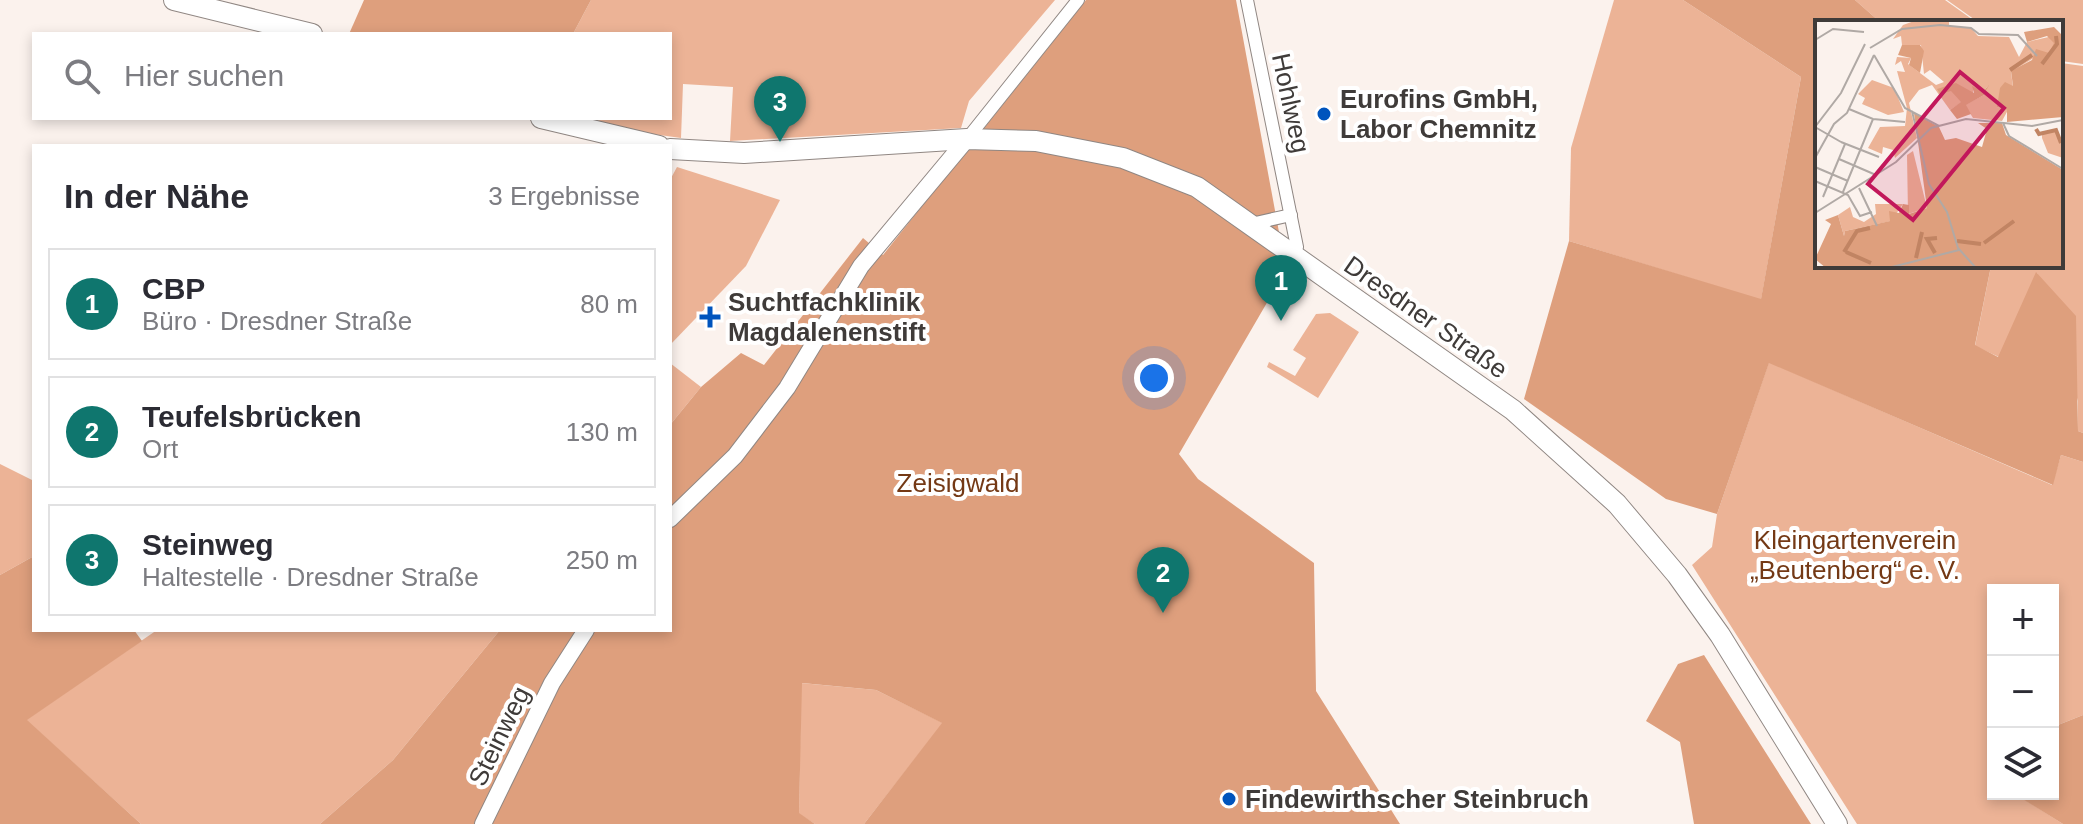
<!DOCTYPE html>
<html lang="de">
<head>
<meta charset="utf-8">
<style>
	:root { --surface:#fff; --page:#f7f7f7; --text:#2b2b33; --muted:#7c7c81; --line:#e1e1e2; --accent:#0f766e }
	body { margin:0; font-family:Arial,sans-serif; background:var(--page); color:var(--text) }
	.controls { position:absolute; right:24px; bottom:24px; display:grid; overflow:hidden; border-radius:0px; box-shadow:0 4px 12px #0003 }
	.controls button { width:72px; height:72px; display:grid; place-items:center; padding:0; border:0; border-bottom:2px solid var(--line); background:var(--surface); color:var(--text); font:40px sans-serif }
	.you { position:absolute; left:1154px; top:378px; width:28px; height:28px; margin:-20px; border:6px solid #fff; border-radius:50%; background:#1a73e8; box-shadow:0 0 0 12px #1a73e833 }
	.badge { display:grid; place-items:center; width:52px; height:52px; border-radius:50%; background:var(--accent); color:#fff; font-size:26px; font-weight:700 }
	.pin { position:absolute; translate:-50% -66px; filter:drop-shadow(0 2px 4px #0008) }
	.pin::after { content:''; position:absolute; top:42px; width:28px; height:24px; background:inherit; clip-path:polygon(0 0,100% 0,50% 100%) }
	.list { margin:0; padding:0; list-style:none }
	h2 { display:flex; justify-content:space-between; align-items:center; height:104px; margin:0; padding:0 32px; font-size:34px }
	h2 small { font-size:26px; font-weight:400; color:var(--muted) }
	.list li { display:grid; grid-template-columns:52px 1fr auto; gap:24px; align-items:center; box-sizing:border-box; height:112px; margin:0 16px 16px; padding:0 16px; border:2px solid var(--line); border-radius:0px }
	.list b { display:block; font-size:30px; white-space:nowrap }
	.list p { margin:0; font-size:26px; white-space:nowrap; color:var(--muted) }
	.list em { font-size:26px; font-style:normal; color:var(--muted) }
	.icon { flex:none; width:44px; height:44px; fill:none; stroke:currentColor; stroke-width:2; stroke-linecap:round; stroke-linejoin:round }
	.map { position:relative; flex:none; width:2083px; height:824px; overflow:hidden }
	.search { position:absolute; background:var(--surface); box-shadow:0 4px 12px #0003; left:32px; top:32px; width:640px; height:88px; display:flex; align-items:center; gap:20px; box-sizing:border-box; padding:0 28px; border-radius:0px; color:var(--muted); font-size:30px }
	.panel { position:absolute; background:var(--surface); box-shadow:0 4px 12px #0003; left:32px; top:144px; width:640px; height:488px; border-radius:0px }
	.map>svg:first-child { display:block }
	.green { fill:#ecb396 }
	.forest { fill:#de9f7d }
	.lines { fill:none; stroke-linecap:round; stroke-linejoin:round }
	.minor-casing { stroke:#908783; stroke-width:14 }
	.tertiary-casing { stroke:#908783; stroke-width:18 }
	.primary-casing { stroke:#908783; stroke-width:22 }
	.minor { stroke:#fff; stroke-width:12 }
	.tertiary { stroke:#fff; stroke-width:16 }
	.primary { stroke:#fff; stroke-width:20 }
	.poi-dot { fill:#0054bd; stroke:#fff; stroke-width:3 }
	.labels { text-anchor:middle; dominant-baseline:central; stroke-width:8; stroke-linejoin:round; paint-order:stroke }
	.poi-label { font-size:26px; font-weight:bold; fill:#3f3b39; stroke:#fff; text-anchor:start }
	.street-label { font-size:26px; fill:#3f3b39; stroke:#fff }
	.park-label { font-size:26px; fill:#743915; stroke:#fff }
	.inset-river { fill:none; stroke:#c18463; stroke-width:4 }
	.inset-road { fill:none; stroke:#b0a9a5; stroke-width:2 }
	.view { fill:#c2185b; fill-opacity:0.15; stroke:#c2185b; stroke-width:4 }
	.inset-edge { fill:none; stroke:#3f3b39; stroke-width:4 }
</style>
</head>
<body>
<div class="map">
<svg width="2083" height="824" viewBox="0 0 2083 824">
	<rect width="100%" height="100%" fill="#fbf2ed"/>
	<!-- green -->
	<g class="green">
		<polygon points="591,0 1055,0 969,101 961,128 730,141 733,87 683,84 681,138 624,130 592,118 670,118 670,34 573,34"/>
		<polygon points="1614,0 1683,0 1801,77 1761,300 1569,241 1571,148"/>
		<polygon points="1855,0 1945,0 1976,22 1880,22"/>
		<polygon points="1947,0 2083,0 2083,64 2061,61 2061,22 1978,22"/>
		<polygon points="2061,63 2083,66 2083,433 2078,431 2078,401 2037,273 1999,357 1975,346 1991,266 2061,266"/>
		<polygon points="677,167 780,200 746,266 670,345 670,180"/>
		<polygon points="1330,313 1359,332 1318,398 1267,367 1269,362 1295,376 1306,358 1293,350 1316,314"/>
		<polygon points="1769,362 2052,485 2061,455 2083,462 2083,715 2053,727 2053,590 1993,590 1993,794 2022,794 2022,798 2063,824 1857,824 1692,565 1712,547 1717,514"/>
		<polygon points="670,363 701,387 670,425"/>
		<polygon points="0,464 34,481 34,556 0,575"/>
		<polygon points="157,630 500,630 393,760 320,824 141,824 26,720"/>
		<polygon points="801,683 876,690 943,723 864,824 815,824 799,814"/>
	</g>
	<!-- forest -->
	<g class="forest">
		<polygon points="364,0 591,0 573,34 349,34"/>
		<polygon points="1086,0 1236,0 1286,270 1179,454 1198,479 1314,563 1316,691 1400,824 864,824 942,723 876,690 802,683 799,813 815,824 320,824 393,760 500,630 670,630 670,425 701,387 741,353 764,365 863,238 883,255"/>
		<polygon points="1683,0 1855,0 1880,22 1817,22 1817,266 1991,266 1975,345 1998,357 2036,272 2076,316 2078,431 2083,433 2083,462 2061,455 2053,485 1769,363 1717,514 1666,499 1524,399 1569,241 1761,299 1801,77"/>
		<polygon points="34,556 34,630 134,630 142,641 27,720 141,824 0,824 0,575"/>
		<polygon points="1704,655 1811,824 1694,824 1680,742 1646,721 1678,664"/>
		<polygon points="2083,715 2083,824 2063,824 2021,798 2022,794 2053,794 2053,727"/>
	</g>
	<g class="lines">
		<!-- minor casing -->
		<g class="minor-casing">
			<g id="minor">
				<polyline points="1247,0 1297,247 1292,255"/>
				<polyline points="967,139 1078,0"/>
				<polyline points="1251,224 1291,215"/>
			</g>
		</g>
		<!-- tertiary casing -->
		<g class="tertiary-casing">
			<g id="tertiary">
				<polyline points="670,519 735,456 787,388 861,266 967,139"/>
				<polyline points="483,824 552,683 586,630"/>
			</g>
		</g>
		<!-- primary casing -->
		<g class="primary-casing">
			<g id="primary">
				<polyline points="174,0 312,34"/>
				<polyline points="541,118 659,146"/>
				<polyline points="670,149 744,153 967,139 1036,141 1123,158 1197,187 1513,410 1617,504 1677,575 1720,635 1837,824"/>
			</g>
		</g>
		<!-- minor -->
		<use href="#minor" class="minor"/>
		<!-- tertiary -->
		<use href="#tertiary" class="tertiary"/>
		<!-- primary -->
		<use href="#primary" class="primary"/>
	</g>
	<!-- markers -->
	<g class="poi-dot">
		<circle cx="1324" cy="114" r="8"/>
		<path d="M706 305h8v8h8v8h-8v8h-8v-8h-8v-8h8z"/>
		<circle cx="1229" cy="799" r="8"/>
	</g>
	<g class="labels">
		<!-- poi labels -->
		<g class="poi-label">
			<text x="1340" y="99">Eurofins GmbH,<tspan x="1340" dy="30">Labor Chemnitz</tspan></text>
			<text x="728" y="302">Suchtfachklinik<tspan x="728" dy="30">Magdalenenstift</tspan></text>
			<text x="1245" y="799">Findewirthscher Steinbruch</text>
		</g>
		<!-- street labels -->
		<g class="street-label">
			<text transform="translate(1291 103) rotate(78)">Hohlweg</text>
			<text transform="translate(1426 317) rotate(35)">Dresdner Straße</text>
			<text transform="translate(499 736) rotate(-64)">Steinweg</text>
		</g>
		<!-- park labels -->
		<g class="park-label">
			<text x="958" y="483">Zeisigwald</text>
			<text x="1855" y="540">Kleingartenverein<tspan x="1855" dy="30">„Beutenberg“ e. V.</tspan></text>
		</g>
	</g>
	<!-- overview -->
	<g transform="translate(1815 20)">
		<rect width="248" height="248" fill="#fbf2ed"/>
		<path d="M102,0L134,2V6L156,8L163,16L194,17L204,37L212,22L238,16L248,21V49L220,37L196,52L198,67L182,87L193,90L187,101L158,98L150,85L169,75L173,66L168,71L158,67V73L136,70L147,82L135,90L117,65L104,70L94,83L102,118L80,138L78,130L68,127L67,134L53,128L65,107L90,106L92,88L82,51L90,52L86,41L80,45L82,37L96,38L93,44L121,65L129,62L115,50L109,54L106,25H87L86,16L78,19L88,5ZM57,60L79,68L89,92L73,95L47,84L50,78L43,74ZM240,111L248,124V138L233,133L227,118V112ZM98,131L112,188L93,194L92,135ZM60,184H88L76,201L30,211L29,216L23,195L35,187L38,197L49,202L61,194Z" fill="#ecb396"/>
		<path d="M239,7L248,16V97L192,102V90L182,87L185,68L190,62L198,66L196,51L217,40L221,29L234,33L239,23L232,16L212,22L209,12ZM87,25H105L109,31L105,53L94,45L96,38L83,35ZM141,63L159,73L157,66L168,71L174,65L169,75L151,85L156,94L142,99L135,90L146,82L136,71L125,74L122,69ZM99,93L124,107L130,120L141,118L167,127L172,109L163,103H187L191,115L248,150V248H11L0,239L16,204L10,200L23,195L29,216L30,211L75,201L74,191L84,193L88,184L94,185V194L112,188Z" fill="#de9f7d"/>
		<path class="inset-river" d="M227,44L242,24L241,16M195,50L217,35M221,109L224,114L241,110L246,123M142,221L166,224M169,223L199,201M29,232L42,211L55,208M31,232L56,243M120,233L112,219L122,218M101,238L107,212"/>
		<path class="inset-road" d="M0,20L18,9L49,12M55,28L87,9L125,5L156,8L164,14L203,15L222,36M59,35L90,88L124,106M34,89L58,99L90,102M97,91L114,164L132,192L143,228L161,248M188,103L194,116L248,149M0,107L26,73L50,24M0,107L26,122M26,122L64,137M0,138L19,104L32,93L59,35M24,139L61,155M0,147L33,161M0,161L33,175L45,196L57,192M44,168L62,206M28,172L58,99M8,177L30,124M0,193L81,142L116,108L151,99L217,106L248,100M73,248L144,230"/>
		<path class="view" d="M145,52L189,88L98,200L53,164Z"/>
		<rect width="248" height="248" class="inset-edge"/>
	</g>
</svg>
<div class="controls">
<button>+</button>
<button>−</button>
<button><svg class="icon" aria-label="layers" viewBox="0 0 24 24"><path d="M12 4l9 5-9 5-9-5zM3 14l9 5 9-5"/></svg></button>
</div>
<div class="you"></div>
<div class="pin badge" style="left:1281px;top:321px">1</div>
<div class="pin badge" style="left:1163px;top:613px">2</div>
<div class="pin badge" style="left:780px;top:142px">3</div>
<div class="search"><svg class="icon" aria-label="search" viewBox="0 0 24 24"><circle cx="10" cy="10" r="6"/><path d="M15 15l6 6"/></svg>Hier suchen</div>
<section class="panel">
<h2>In der Nähe<small>3 Ergebnisse</small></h2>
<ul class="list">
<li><span class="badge">1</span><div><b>CBP</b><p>Büro · Dresdner Straße</p></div><em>80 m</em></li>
<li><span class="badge">2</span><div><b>Teufelsbrücken</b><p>Ort</p></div><em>130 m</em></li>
<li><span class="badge">3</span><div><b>Steinweg</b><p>Haltestelle · Dresdner Straße</p></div><em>250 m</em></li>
</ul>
</section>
</div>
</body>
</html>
